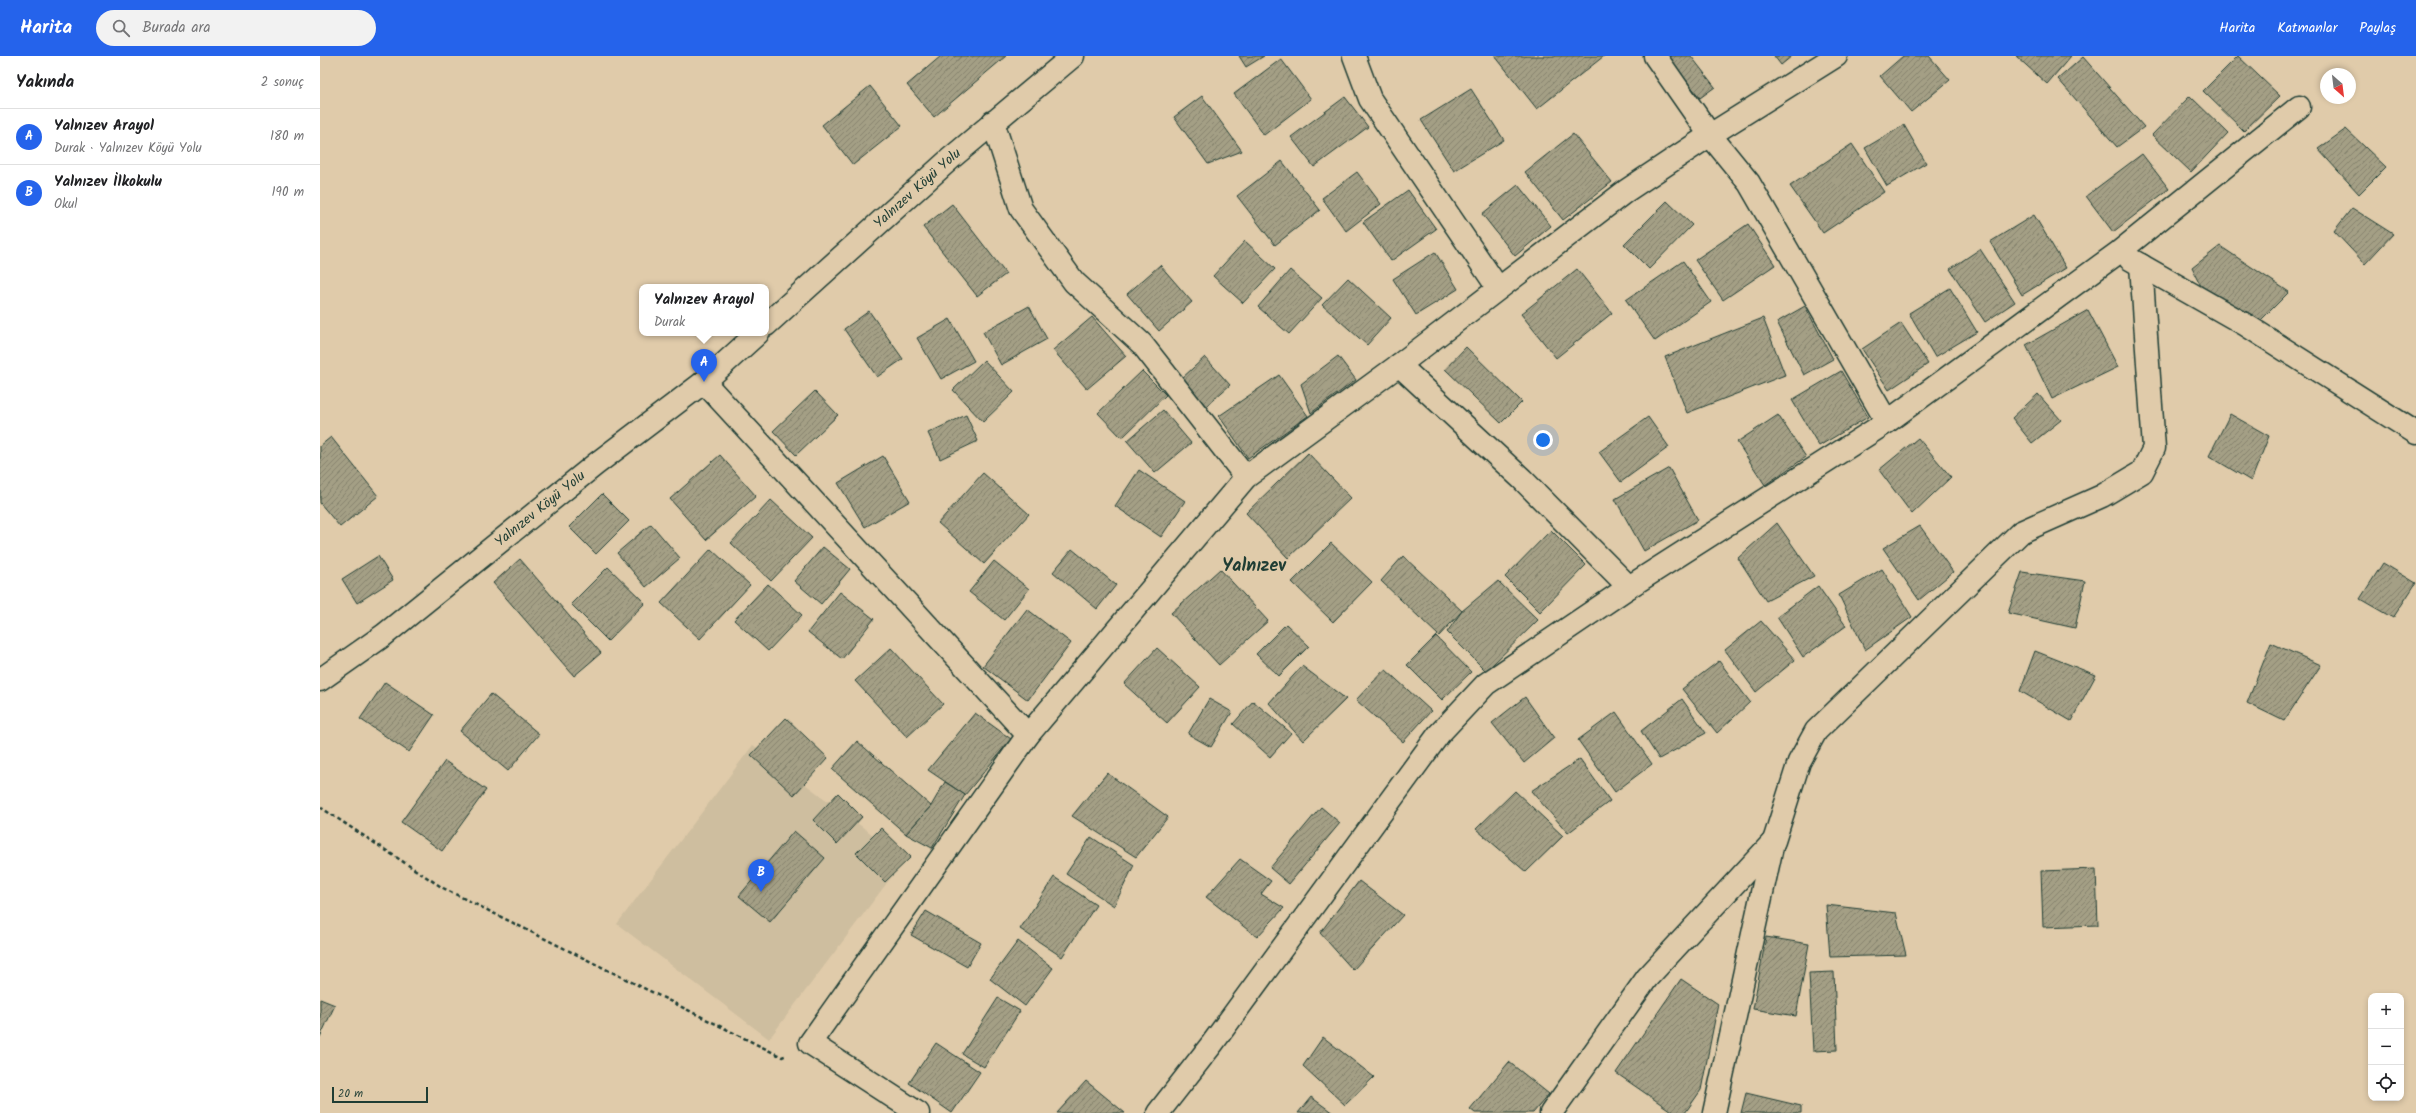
<!DOCTYPE html>
<html lang="tr">
<head>
<meta charset="utf-8">
<style>
	:root { --surface:#fff; --page:#f2f2f2; --text:#202124; --muted:#757577; --line:#e0e0e0; --accent:#2563eb }
	body { margin:0; font-family:Kalam,sans-serif; background:var(--page); color:var(--text) }
	.controls { position:absolute; right:12px; bottom:12px; display:grid; overflow:hidden; border-radius:8px; box-shadow:0 2px 6px #0003 }
	.controls button { width:36px; height:36px; display:grid; place-items:center; padding:0; border:0; border-bottom:1px solid var(--line); background:var(--surface); color:var(--text); font:20px sans-serif }
	.compass { position:absolute; left:2000px; top:12px; width:36px; height:36px; border-radius:50%; background:var(--surface); box-shadow:0 2px 6px #0003; rotate:152deg }
	.scale { position:absolute; left:12px; bottom:10px; width:96px; box-sizing:border-box; padding-left:4px; border:2px solid #1f3d34; border-top:0; font-size:11px; line-height:14px; white-space:nowrap; color:#1f3d34; -webkit-text-stroke:3px #e0cbaa; paint-order:stroke }
	.you { position:absolute; left:1223px; top:384px; width:14px; height:14px; margin:-10px; border:3px solid #fff; border-radius:50%; background:#1a73e8; box-shadow:0 0 0 6px #1a73e833 }
	.badge { display:grid; place-items:center; width:26px; height:26px; border-radius:50%; background:var(--accent); color:#fff; font-size:13px; font-weight:700 }
	.pin { position:absolute; translate:-50% -33px; filter:drop-shadow(0 1px 2px #0008) }
	.pin::after { content:''; position:absolute; top:21px; width:14px; height:12px; background:inherit; clip-path:polygon(0 0,100% 0,50% 100%) }
	.popup { position:absolute; left:319px; top:228px; width:130px; height:52px; box-sizing:border-box; display:grid; place-content:center; border-radius:8px; background:var(--surface); filter:drop-shadow(0 1px 3px #0005); font-size:13px; white-space:nowrap; color:var(--muted) }
	.popup b { font-size:15px; color:var(--text) }
	.popup::after { content:''; position:absolute; left:50%; top:100%; margin-left:-8px; border:8px solid transparent; border-top-color:var(--surface) }
	.list { margin:0; padding:0; list-style:none }
	h2 { display:flex; justify-content:space-between; align-items:center; height:52px; margin:0; padding:0 16px; font-size:17px }
	h2 small { font-size:13px; font-weight:400; color:var(--muted) }
	.list li { display:grid; grid-template-columns:26px 1fr auto; gap:12px; align-items:center; box-sizing:border-box; height:56px; padding:0 16px; border-top:1px solid var(--line) }
	.list b { display:block; font-size:15px; white-space:nowrap }
	.list p { margin:0; font-size:13px; white-space:nowrap; color:var(--muted) }
	.list em { font-size:13px; font-style:normal; color:var(--muted) }
	.icon { flex:none; width:22px; height:22px; fill:none; stroke:currentColor; stroke-width:2; stroke-linecap:round; stroke-linejoin:round }
	.map { position:relative; flex:none; width:2096px; height:1057px; overflow:hidden }
	header { display:flex; align-items:center; gap:24px; box-sizing:border-box; height:56px; padding:0 20px; background:var(--accent); color:#fff }
	header strong { font-size:19px }
	nav { display:flex; gap:22px; margin-inline-start:auto; font-size:14px }
	.search { width:280px; height:36px; background:var(--page); display:flex; align-items:center; gap:10px; box-sizing:border-box; padding:0 14px; border-radius:22px; color:var(--muted); font-size:15px }
	main { display:flex }
	aside { flex:1; background:var(--surface) }
	.map>svg:first-child { display:block }
	.built { fill:#cebe9f }
	.building { fill:url(#building-hatch); stroke:#1f3d34 }
	.lines { fill:none; stroke-linecap:round; stroke-linejoin:round }
	.street-casing { stroke:#1f3d34; stroke-width:25 }
	.secondary-casing { stroke:#1f3d34; stroke-width:25 }
	.path { stroke:#1f3d34; stroke-width:2.5; stroke-dasharray:4 3; stroke-linecap:butt }
	.street { stroke:#e0cbaa; stroke-width:22 }
	.secondary { stroke:#e0cbaa; stroke-width:22 }
	.labels { text-anchor:middle; dominant-baseline:central; stroke-width:3.5; stroke-linejoin:round; paint-order:stroke }
	.street-label { font-size:14px; fill:#1f3d34; stroke:#e0cbaa }
	.district-label { font-size:18px; font-weight:bold; fill:#1f3d34; stroke:#e0cbaa }
</style>
</head>
<body>
<header>
<strong>Harita</strong>
<div class="search"><svg class="icon" aria-label="search" viewBox="0 0 24 24"><circle cx="10" cy="10" r="6"/><path d="M15 15l6 6"/></svg>Burada ara</div>
<nav><a>Harita</a><a>Katmanlar</a><a>Paylaş</a></nav>
</header>
<main>
<aside>
<h2>Yakında<small>2 sonuç</small></h2>
<ul class="list">
<li><span class="badge">A</span><div><b>Yalnızev Arayol</b><p>Durak · Yalnızev Köyü Yolu</p></div><em>180 m</em></li>
<li><span class="badge">B</span><div><b>Yalnızev İlkokulu</b><p>Okul</p></div><em>190 m</em></li>
</ul>
</aside>
<div class="map">
<svg width="2096" height="1057" viewBox="0 0 2096 1057">
	<defs>
		<pattern id="building-hatch" width="6" height="6" patternUnits="userSpaceOnUse"><rect width="6" height="6" fill="#a49f85"/><path d="M-1 1l2-2M0 6l6-6M5 7l2-2" fill="none" stroke="#85836e"/></pattern>
	</defs>
	<rect width="100%" height="100%" fill="#e0cbaa"/>
	<filter id="ink" filterUnits="userSpaceOnUse"><feTurbulence type="fractalNoise" baseFrequency=".025" numOctaves="2"/><feDisplacementMap in="SourceGraphic" scale="8" xChannelSelector="R" yChannelSelector="G"/><feConvolveMatrix kernelMatrix="1 2 1 2 8 2 1 2 1" color-interpolation-filters="sRGB"/></filter>
	<g filter="url(#ink)">
		<!-- built -->
		<polygon class="built" points="433,689 585,803 449,983 297,868"/>
		<!-- building -->
		<g class="building">
			<polygon points="621,0 686,0 614,61 587,29"/>
			<polygon points="919,0 944,0 926,11"/>
			<polygon points="1175,0 1284,0 1217,53"/>
			<polygon points="1347,0 1371,0 1395,31 1380,42"/>
			<polygon points="1454,0 1472,0 1461,9"/>
			<polygon points="1583,0 1609,0 1630,24 1591,56 1560,20"/>
			<polygon points="1696,0 1751,0 1727,28"/>
			<polygon points="1918,0 1960,40 1924,75 1883,35"/>
			<polygon points="1763,1 1824,71 1797,91 1738,23"/>
			<polygon points="961,3 991,43 944,79 914,38"/>
			<polygon points="550,30 582,70 533,109 502,69"/>
			<polygon points="1151,33 1184,84 1134,115 1101,64"/>
			<polygon points="882,40 922,95 888,108 854,61"/>
			<polygon points="1870,40 1908,77 1871,116 1832,79"/>
			<polygon points="1025,41 1048,71 994,111 971,81"/>
			<polygon points="1584,69 1606,107 1567,130 1545,92"/>
			<polygon points="2026,73 2066,111 2039,138 1998,93"/>
			<polygon points="1253,78 1292,126 1243,164 1205,116"/>
			<polygon points="1532,88 1564,136 1503,177 1470,130"/>
			<polygon points="1822,98 1849,133 1793,176 1766,140"/>
			<polygon points="962,105 1000,154 955,189 917,140"/>
			<polygon points="1037,116 1061,148 1026,175 1002,142"/>
			<polygon points="1198,129 1231,170 1195,200 1162,158"/>
			<polygon points="1088,134 1116,173 1071,205 1043,166"/>
			<polygon points="1347,145 1372,169 1329,213 1304,188"/>
			<polygon points="632,148 686,218 657,240 603,171"/>
			<polygon points="2032,152 2073,178 2045,208 2014,175"/>
			<polygon points="1714,159 1746,212 1702,239 1670,186"/>
			<polygon points="1428,168 1455,209 1403,244 1375,204"/>
			<polygon points="925,185 955,213 923,247 893,220"/>
			<polygon points="1900,190 1969,236 1935,270 1885,238 1872,212"/>
			<polygon points="1660,193 1695,246 1665,266 1630,213"/>
			<polygon points="1115,196 1138,233 1096,259 1073,223"/>
			<polygon points="1363,205 1391,246 1335,285 1306,244"/>
			<polygon points="840,209 872,246 839,275 807,238"/>
			<polygon points="1257,213 1292,257 1236,302 1201,258"/>
			<polygon points="970,214 1002,242 969,278 938,251"/>
			<polygon points="1028,222 1071,262 1047,289 1002,249"/>
			<polygon points="1630,232 1657,276 1615,301 1589,257"/>
			<polygon points="709,250 727,283 681,309 663,276"/>
			<polygon points="1485,250 1513,303 1484,319 1457,266"/>
			<polygon points="1768,254 1798,311 1732,343 1706,289"/>
			<polygon points="549,255 583,303 557,321 524,273"/>
			<polygon points="772,261 806,300 767,333 733,294"/>
			<polygon points="1443,262 1465,319 1367,357 1345,301"/>
			<polygon points="630,263 654,305 621,323 597,282"/>
			<polygon points="1581,267 1608,308 1569,334 1542,293"/>
			<polygon points="1146,291 1202,346 1181,367 1125,313"/>
			<polygon points="1018,300 1036,324 991,357 981,328"/>
			<polygon points="885,301 910,329 886,350 861,323"/>
			<polygon points="664,304 694,336 663,366 633,334"/>
			<polygon points="822,315 846,339 802,382 778,357"/>
			<polygon points="1521,315 1548,361 1499,390 1472,344"/>
			<polygon points="959,319 988,360 928,402 899,360"/>
			<polygon points="495,335 518,359 476,399 453,375"/>
			<polygon points="1718,338 1741,364 1712,387 1692,362"/>
			<polygon points="843,354 871,387 835,417 807,385"/>
			<polygon points="1910,358 1949,380 1931,425 1889,400"/>
			<polygon points="646,359 658,385 620,403 608,377"/>
			<polygon points="1458,359 1486,401 1445,429 1417,386"/>
			<polygon points="1328,361 1349,391 1301,426 1279,396"/>
			<polygon points="11,381 58,440 20,471 0,447 0,390"/>
			<polygon points="1598,382 1631,421 1592,458 1559,414"/>
			<polygon points="988,397 1031,442 968,502 926,457"/>
			<polygon points="400,399 436,440 386,484 350,443"/>
			<polygon points="563,400 590,445 545,471 518,427"/>
			<polygon points="1349,412 1378,464 1324,495 1295,443"/>
			<polygon points="819,414 865,445 841,481 795,450"/>
			<polygon points="663,417 709,458 664,508 618,467"/>
			<polygon points="282,438 309,465 276,498 249,471"/>
			<polygon points="451,444 492,482 451,525 411,487"/>
			<polygon points="1457,467 1494,520 1446,545 1418,502"/>
			<polygon points="331,468 360,502 326,531 297,497"/>
			<polygon points="1600,470 1633,516 1599,544 1563,492"/>
			<polygon points="1231,474 1266,509 1220,556 1185,521"/>
			<polygon points="1011,487 1052,526 1013,566 972,526"/>
			<polygon points="503,491 530,513 501,548 474,525"/>
			<polygon points="391,493 430,529 380,583 341,547"/>
			<polygon points="752,493 796,529 777,553 733,516"/>
			<polygon points="58,500 73,524 37,547 22,523"/>
			<polygon points="1083,500 1142,555 1119,580 1061,525"/>
			<polygon points="200,503 281,597 254,620 173,527"/>
			<polygon points="674,505 709,533 684,564 649,536"/>
			<polygon points="2063,507 2096,527 2073,562 2040,543"/>
			<polygon points="288,511 325,547 288,585 251,548"/>
			<polygon points="900,513 948,565 899,609 851,557"/>
			<polygon points="1562,513 1592,561 1545,594 1519,539"/>
			<polygon points="1702,516 1765,525 1755,572 1688,557"/>
			<polygon points="1178,525 1218,564 1166,615 1127,576 1142,555"/>
			<polygon points="448,528 482,559 448,595 414,564"/>
			<polygon points="1498,530 1526,570 1483,601 1457,561"/>
			<polygon points="520,536 554,563 522,603 488,576"/>
			<polygon points="707,553 751,587 708,644 663,610"/>
			<polygon points="1441,565 1475,604 1436,636 1405,594"/>
			<polygon points="966,568 989,590 959,620 936,598"/>
			<polygon points="1116,580 1151,616 1122,644 1087,609"/>
			<polygon points="1951,587 2001,609 1964,665 1927,647"/>
			<polygon points="571,592 623,648 587,681 535,625"/>
			<polygon points="837,592 880,631 847,667 804,628"/>
			<polygon points="1715,595 1776,619 1751,665 1700,635"/>
			<polygon points="1399,605 1430,646 1397,677 1362,633"/>
			<polygon points="982,610 1026,643 983,685 949,647"/>
			<polygon points="1065,613 1111,655 1083,686 1036,644"/>
			<polygon points="65,626 114,659 89,696 40,663"/>
			<polygon points="171,638 219,678 188,715 140,675"/>
			<polygon points="1205,641 1234,682 1204,707 1172,667"/>
			<polygon points="889,643 912,656 891,691 868,678"/>
			<polygon points="1362,643 1386,677 1339,703 1321,675"/>
			<polygon points="933,645 971,677 950,701 913,668"/>
			<polygon points="1296,656 1332,708 1295,736 1258,684"/>
			<polygon points="655,657 691,683 645,739 608,714"/>
			<polygon points="466,662 508,702 474,739 431,699"/>
			<polygon points="537,685 611,750 586,778 512,713"/>
			<polygon points="1260,703 1290,745 1248,777 1211,735"/>
			<polygon points="125,705 166,734 122,795 81,766"/>
			<polygon points="787,717 848,761 816,801 752,760"/>
			<polygon points="625,726 645,739 612,792 586,778 611,750"/>
			<polygon points="1195,735 1243,780 1206,816 1156,773"/>
			<polygon points="518,737 542,761 517,788 493,764"/>
			<polygon points="1001,751 1020,767 969,828 950,812"/>
			<polygon points="561,772 591,801 565,826 536,797"/>
			<polygon points="474,775 505,802 450,866 419,840"/>
			<polygon points="771,781 814,809 794,850 746,818"/>
			<polygon points="920,803 951,825 941,838 964,852 937,881 886,841"/>
			<polygon points="1776,813 1778,869 1723,871 1721,815"/>
			<polygon points="734,821 776,849 742,901 700,873"/>
			<polygon points="1039,825 1083,859 1033,914 1000,877"/>
			<polygon points="1506,849 1576,857 1586,899 1510,901"/>
			<polygon points="606,855 661,887 647,911 591,879"/>
			<polygon points="1446,881 1489,888 1476,960 1433,953"/>
			<polygon points="698,885 733,912 705,950 670,923"/>
			<polygon points="1514,916 1517,994 1493,995 1489,917"/>
			<polygon points="1361,923 1398,948 1381,1034 1365,1057 1354,1057 1296,1017"/>
			<polygon points="678,942 700,955 664,1011 642,998"/>
			<polygon points="0,943 15,949 0,981"/>
			<polygon points="1003,981 1054,1021 1025,1049 983,1010"/>
			<polygon points="616,987 660,1016 632,1057 589,1027"/>
			<polygon points="1189,1006 1229,1038 1213,1057 1155,1057 1150,1053"/>
			<polygon points="766,1025 805,1057 737,1057"/>
			<polygon points="1426,1037 1481,1050 1481,1057 1421,1057"/>
			<polygon points="991,1041 1013,1057 978,1057"/>
		</g>
		<g class="lines">
			<!-- street casing -->
			<g class="street-casing">
				<g id="street">
					<polyline points="1034,0 1050,43 1178,232"/>
					<polyline points="673,66 701,153 754,226 822,288 926,421"/>
					<polyline points="1810,203 1926,269 2096,377"/>
					<polyline points="384,326 708,679 926,421 1079,309 1306,135 1390,79 1335,0"/>
					<polyline points="1567,366 1799,196 1979,51"/>
					<polyline points="1309,531 1567,366 1429,127 1390,79 1516,0"/>
					<polyline points="598,1057 490,987 708,679"/>
					<polyline points="838,1057 892,988 1119,678 1166,628 1309,531 1202,423 1079,309"/>
					<polyline points="1231,1057 1327,922 1454,785 1479,706 1496,675 1701,476 1782,440 1822,416 1834,392 1821,209"/>
					<polyline points="1394,1057 1453,786"/>
				</g>
			</g>
			<!-- secondary casing -->
			<g class="secondary-casing">
				<g id="secondary">
					<path id="s1" d="M446,269L630,103L753,0"/>
					<path id="s2" d="M0,624L64,579L276,408L384,326L438,277"/>
				</g>
			</g>
			<!-- path -->
			<polyline class="path" points="0,751 123,832 462,1001 467,999"/>
			<!-- street -->
			<use href="#street" class="street"/>
			<!-- secondary -->
			<use href="#secondary" class="secondary"/>
		</g>
	</g>
	<g class="labels">
		<!-- street labels -->
		<g class="street-label">
			<text stroke="none"><textPath href="#s1" startOffset="204">Yalnızev Köyü Yolu</textPath></text>
			<text stroke="none"><textPath href="#s2" startOffset="279">Yalnızev Köyü Yolu</textPath></text>
		</g>
		<!-- district labels -->
		<g class="district-label">
			<text x="934" y="510">Yalnızev</text>
		</g>
	</g>
</svg>
<div class="controls">
<button>+</button>
<button>−</button>
<button><svg class="icon" aria-label="locate" viewBox="0 0 24 24"><circle cx="12" cy="12" r="6"/><path d="M12 2v4M12 18v4M2 12h4M18 12h4"/></svg></button>
</div>
<svg class="compass" viewBox="-18 -18 36 36"><path d="M0-13l5 13h-10z" fill="#e53935"/><path d="M0 13l5-13h-10z" fill="#757577"/></svg>
<div class="scale">20 m</div>
<div class="you"></div>
<div class="pin badge" style="left:384px;top:326px">A</div>
<div class="popup"><b>Yalnızev Arayol</b>Durak</div>
<div class="pin badge" style="left:441px;top:836px">B</div>
</div>
</main>
</body>
</html>
